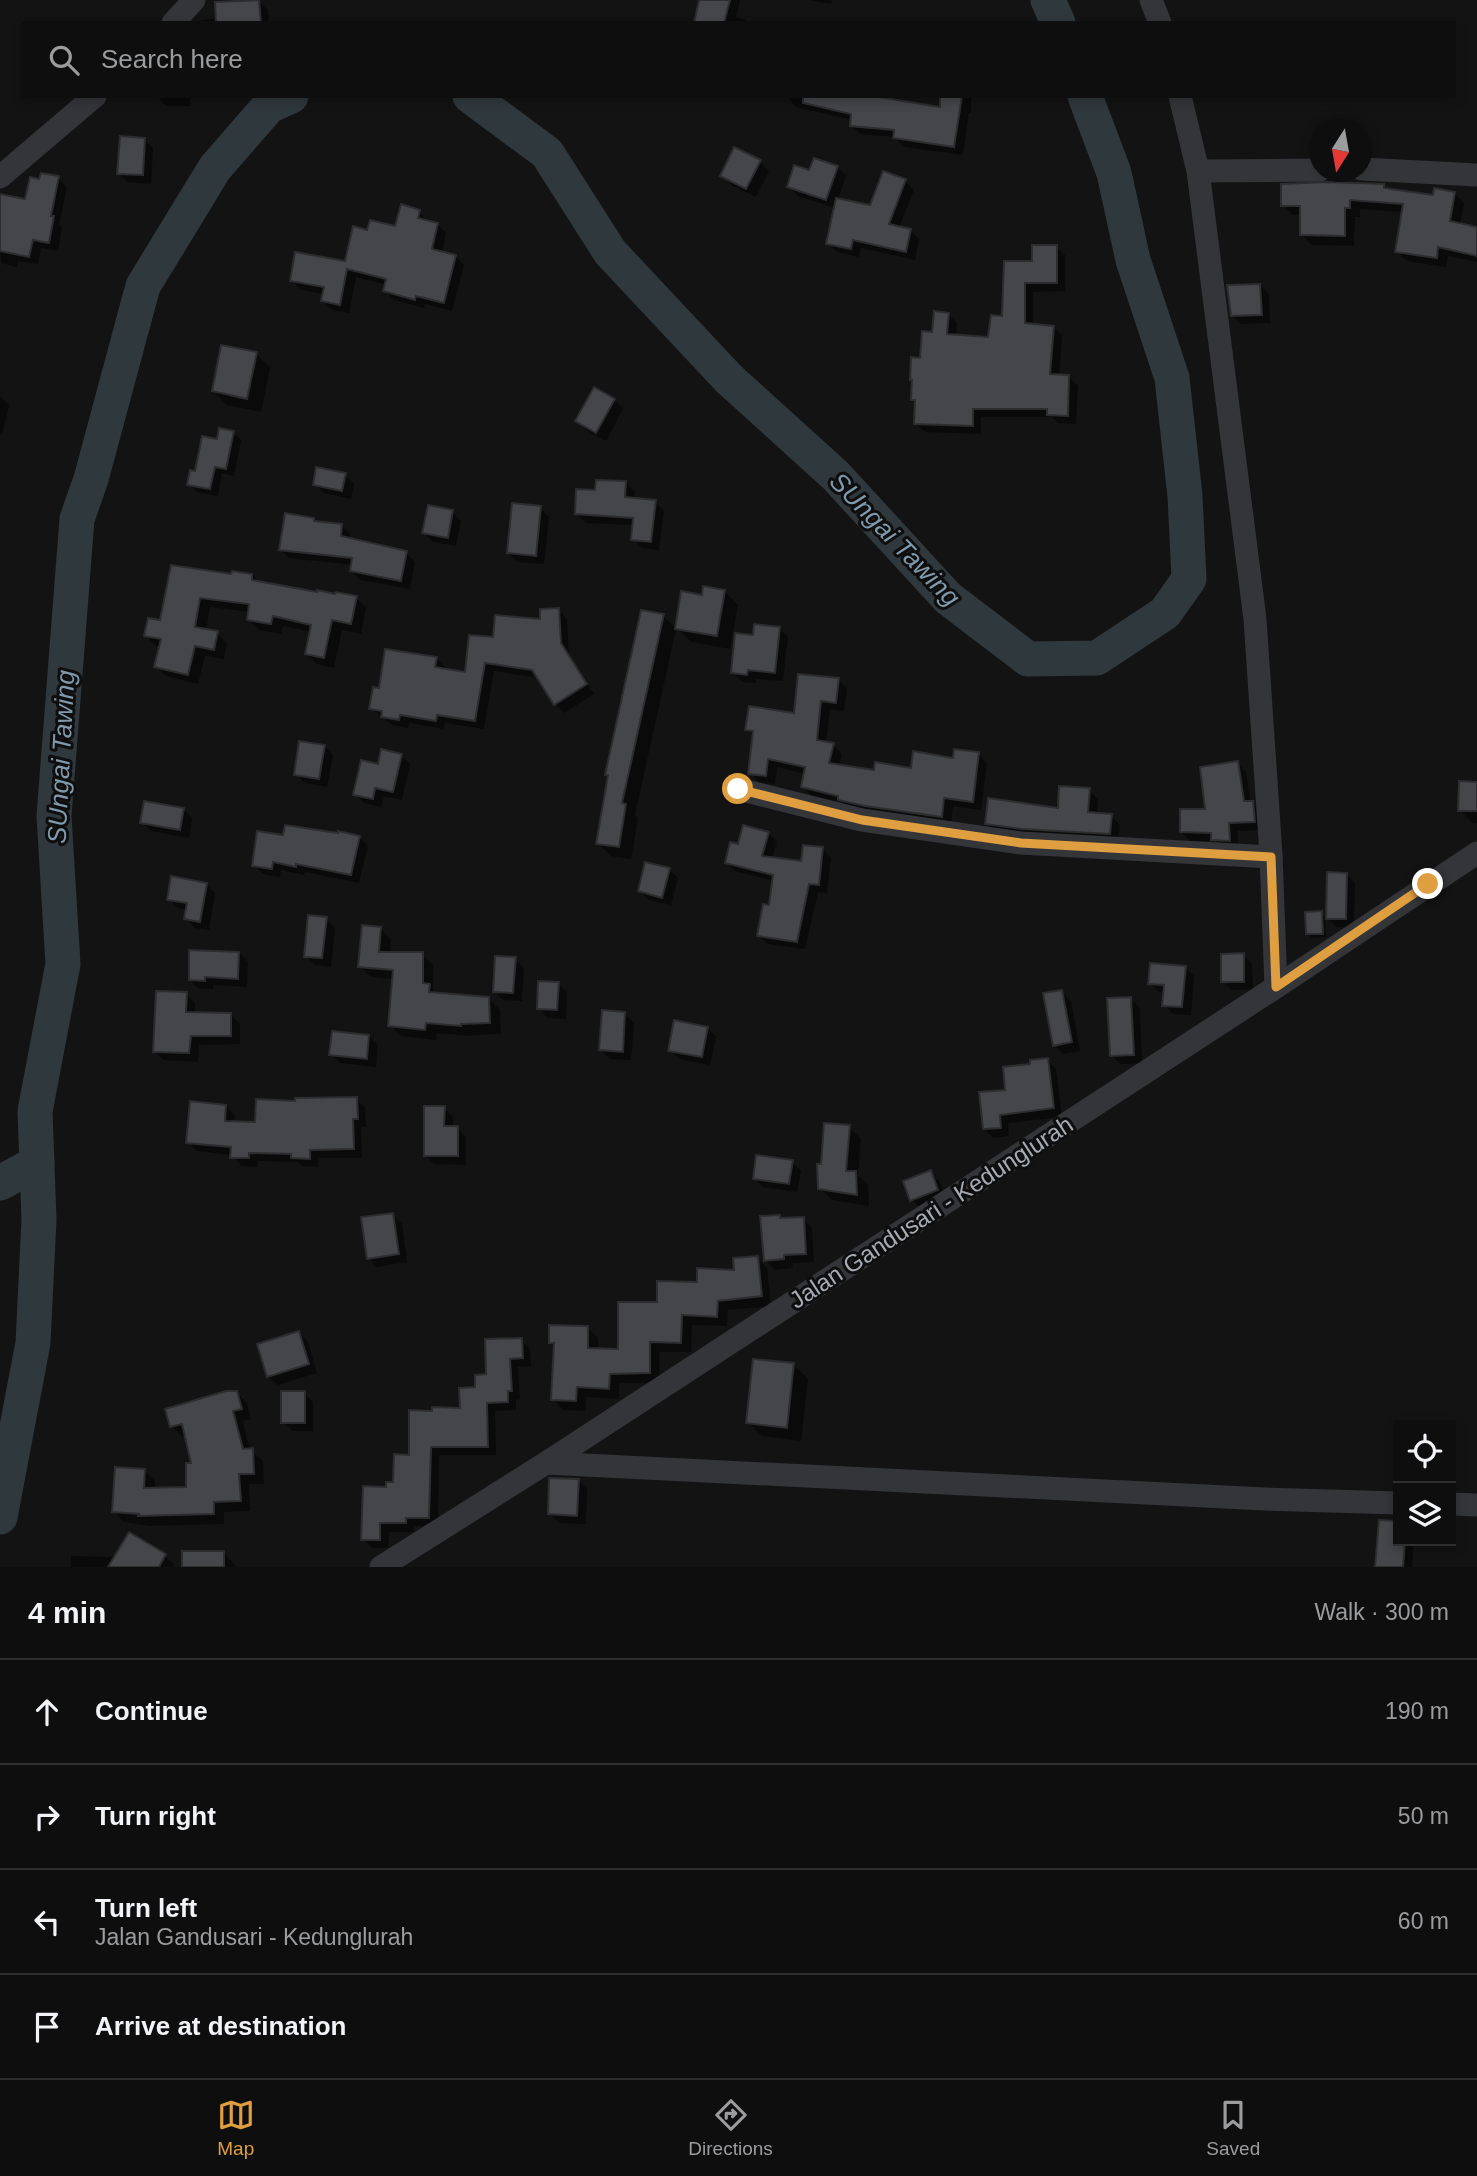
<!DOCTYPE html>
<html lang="en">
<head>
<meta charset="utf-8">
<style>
	:root { --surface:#0e0e0f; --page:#171718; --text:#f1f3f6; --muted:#9b9c9e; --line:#2e2e2f; --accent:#df9f40 }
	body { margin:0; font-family:Arial,sans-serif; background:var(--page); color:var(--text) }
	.controls { position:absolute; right:21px; bottom:21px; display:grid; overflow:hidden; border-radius:0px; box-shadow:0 4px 10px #0003 }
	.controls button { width:63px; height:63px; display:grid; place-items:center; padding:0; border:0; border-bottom:2px solid var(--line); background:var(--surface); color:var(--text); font:35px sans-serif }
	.compass { position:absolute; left:1309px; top:119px; width:63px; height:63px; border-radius:50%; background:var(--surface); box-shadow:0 4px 10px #0003; rotate:191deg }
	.stop { position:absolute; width:21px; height:21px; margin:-16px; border:5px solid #df9f40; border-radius:50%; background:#fff }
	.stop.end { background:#df9f40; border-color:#fff; box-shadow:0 2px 7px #0008 }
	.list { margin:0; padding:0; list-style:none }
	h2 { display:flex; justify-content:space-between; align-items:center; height:91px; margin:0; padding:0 28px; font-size:30px }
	h2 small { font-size:23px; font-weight:400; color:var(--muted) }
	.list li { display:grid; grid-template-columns:46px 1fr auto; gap:21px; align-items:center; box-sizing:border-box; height:105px; padding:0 28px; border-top:2px solid var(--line) }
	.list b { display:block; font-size:26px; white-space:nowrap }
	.list p { margin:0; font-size:23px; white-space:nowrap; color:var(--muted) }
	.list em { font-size:23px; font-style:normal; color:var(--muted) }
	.icon { flex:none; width:38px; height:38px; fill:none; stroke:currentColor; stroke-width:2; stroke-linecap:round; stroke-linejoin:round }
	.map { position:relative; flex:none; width:1477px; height:1567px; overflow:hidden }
	.search { position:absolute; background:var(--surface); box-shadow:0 4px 10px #0003; left:21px; right:21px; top:21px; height:77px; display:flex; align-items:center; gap:18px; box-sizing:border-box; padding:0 24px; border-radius:0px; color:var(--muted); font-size:26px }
	.sheet { height:511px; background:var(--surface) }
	nav { display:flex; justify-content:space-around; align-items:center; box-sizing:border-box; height:98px; border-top:2px solid var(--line); background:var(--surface); font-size:19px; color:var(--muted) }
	nav a { display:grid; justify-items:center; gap:4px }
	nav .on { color:var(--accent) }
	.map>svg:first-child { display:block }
	.shadow { fill:#0007 }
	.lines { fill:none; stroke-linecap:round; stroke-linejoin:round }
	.river { stroke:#2f383d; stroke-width:35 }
	.building { fill:#454649; stroke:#2d2d30; stroke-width:2 }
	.minor { stroke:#343539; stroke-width:23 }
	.route { stroke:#df9f40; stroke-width:9 }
	.labels { text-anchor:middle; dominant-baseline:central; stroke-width:6; stroke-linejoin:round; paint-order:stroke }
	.street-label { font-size:24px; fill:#a6abb3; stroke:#0e0e0f }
	.water-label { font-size:26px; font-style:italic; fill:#809aab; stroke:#0e0e0f }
</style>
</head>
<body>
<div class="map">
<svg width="1477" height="1567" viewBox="0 0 1477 1567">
	<rect width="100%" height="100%" fill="#131314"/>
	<!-- shadow -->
	<g class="shadow">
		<polygon points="700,0 740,0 736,18 744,19 747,23 695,23"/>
		<polygon points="808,0 832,0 831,4"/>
		<polygon points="258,1 268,10 269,23 195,23 197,21 218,18"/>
		<polygon points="157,96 190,96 191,106 166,106"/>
		<polygon points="787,96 859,96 942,109 942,96 971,96 971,113 969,113 963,155 904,147 894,137 860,134 851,125 852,120 796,107"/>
		<polygon points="144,139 153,148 151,184 128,182 119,173"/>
		<polygon points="760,162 769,171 756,197 731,185 722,176"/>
		<polygon points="837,167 846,176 838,200 871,207 905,181 914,190 899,228 910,230 919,239 915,260 861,248 859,257 837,252 828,243 836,208 798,196 789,187 810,172"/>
		<polygon points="58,178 67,187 59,224 62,227 58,251 41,248 38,264 18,261 17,267 1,263 0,217 26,201 41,181"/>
		<polygon points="1383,186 1388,190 1434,197 1454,193 1464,203 1460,226 1477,229 1477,262 1448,256 1446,267 1407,261 1397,251 1403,212 1360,209 1360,217 1355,217 1354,246 1311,245 1302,235 1302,215 1293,215 1283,205"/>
		<polygon points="419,211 427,222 437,224 446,233 442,253 455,256 464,265 452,311 425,304 424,308 394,300 385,291 386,285 356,277 349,313 332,310 323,301 324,294 301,290 292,281 346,263 369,232 397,228"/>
		<polygon points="1056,246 1065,255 1065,291 1033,292 1033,326 1054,328 1062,336 1059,376 1069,377 1078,386 1076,424 1058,423 1052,417 981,417 981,434 925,432 916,424 917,403 913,399 921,359 933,334 948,314 957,323 956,336 990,339 1004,318 1034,263"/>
		<polygon points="1260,285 1269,294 1270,323 1241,324 1232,315"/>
		<polygon points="256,354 270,368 261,412 227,405 213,391"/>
		<polygon points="0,396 9,405 2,435 0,435"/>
		<polygon points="614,400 623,409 606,441 586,430 577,421"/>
		<polygon points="233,433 241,440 234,476 222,473 218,496 197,492 189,484 218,441"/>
		<polygon points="345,475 354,484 351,499 324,493 315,484"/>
		<polygon points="626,483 635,492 634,499 655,502 664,511 659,550 642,548 633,539 634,525 586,523 577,514 597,492"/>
		<polygon points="540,508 549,517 544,564 517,562 508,553"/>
		<polygon points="452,512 461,521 456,546 433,542 424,533"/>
		<polygon points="314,520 317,523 341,525 350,534 349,540 406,553 415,562 410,589 360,580 351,571 353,565 289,558 280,549"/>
		<polygon points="252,575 260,583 318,594 356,598 366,608 361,634 342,630 334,668 317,664 306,653 311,632 283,626 281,634 259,630 249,620 250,612 210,607 206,631 217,633 227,643 224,659 205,656 198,684 166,676 156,666 161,647 156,646 146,636 161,622 233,576"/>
		<polygon points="724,591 738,605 730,649 691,642 677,628 703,597"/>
		<polygon points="558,610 567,619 569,654 594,694 564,713 555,704 539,678 494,671 484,729 445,723 444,729 409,723 408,728 392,725 371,708 381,690 436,658 445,667 445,670 467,674 494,639 542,621"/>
		<polygon points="663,616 676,629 635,815 638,818 631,859 611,856 598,843 609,777 607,774"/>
		<polygon points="779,628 788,637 783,681 756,679 756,683 742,682 733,673 754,637"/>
		<polygon points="838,680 847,689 844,711 830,709 826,743 833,745 842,754 839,766 875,772 912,770 978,754 987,763 981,810 953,806 951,825 849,808 844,803 812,796 803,787 806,774 777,767 775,784 759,782 750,773 754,736 747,729 795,715"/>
		<polygon points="324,746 333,755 327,787 305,783 296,774"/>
		<polygon points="401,755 410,764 402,800 384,796 381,807 364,803 355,794 379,766"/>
		<polygon points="1237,763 1246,772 1251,803 1262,812 1263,830 1238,831 1238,849 1222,848 1215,841 1190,841 1181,832 1207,811"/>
		<polygon points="1477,784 1477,823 1473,823 1460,810"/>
		<polygon points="1089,790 1098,799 1097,814 1111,816 1120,825 1118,842 996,832 987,823 1060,810"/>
		<polygon points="183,809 192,818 189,838 151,831 142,822"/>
		<polygon points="768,833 777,842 772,859 803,863 823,849 831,858 827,893 818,892 805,949 768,944 759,936 770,907 774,881 735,871 726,862 740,846"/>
		<polygon points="285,837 359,837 368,846 359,883 305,872 304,875 281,870 280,877 263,874 254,865"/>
		<polygon points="669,869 678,878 671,905 649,900 640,891"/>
		<polygon points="1346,874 1355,883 1354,927 1337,927 1328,918"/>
		<polygon points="206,884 215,893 209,930 195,928 186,919 188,910 178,908 169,899"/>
		<polygon points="1321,913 1325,917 1326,937 1312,938 1308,933"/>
		<polygon points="326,919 335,928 331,967 315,965 306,956"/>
		<polygon points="380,928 391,940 390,953 422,954 433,965 433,990 438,994 489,999 500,1010 501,1034 472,1035 471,1036 437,1033 436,1040 401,1036 390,1025 394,979 371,977 360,966"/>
		<polygon points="239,953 248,962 247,987 213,985 213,989 199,989 190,980"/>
		<polygon points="1243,955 1252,964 1253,990 1232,990 1223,981"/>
		<polygon points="515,959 524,968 522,1001 503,1000 494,991"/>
		<polygon points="1185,967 1194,976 1191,1015 1173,1014 1164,1005 1165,993 1159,992 1150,983"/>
		<polygon points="558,984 567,993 566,1019 548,1018 539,1009"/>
		<polygon points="1062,992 1071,1001 1080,1051 1063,1054 1054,1045"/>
		<polygon points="186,994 195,1003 195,1014 231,1015 240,1024 240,1044 199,1045 198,1062 163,1060 154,1051"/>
		<polygon points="1131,999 1140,1008 1142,1063 1120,1064 1111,1055"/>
		<polygon points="625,1014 634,1023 631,1060 610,1059 601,1050"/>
		<polygon points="707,1028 716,1037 710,1065 679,1059 670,1050"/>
		<polygon points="369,1036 378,1045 376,1067 340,1063 331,1054"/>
		<polygon points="1047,1060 1056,1069 1062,1117 1008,1123 1009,1136 993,1138 984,1128 1007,1092 1032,1066"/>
		<polygon points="356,1099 365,1108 366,1127 361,1127 362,1158 319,1158 318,1167 302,1166 298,1162 258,1161 257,1167 241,1166 232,1155 197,1151 188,1142 226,1106 235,1115 234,1123 257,1124 296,1103"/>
		<polygon points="444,1108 453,1117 453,1128 457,1128 466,1137 466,1165 434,1164 425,1155"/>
		<polygon points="849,1127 861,1139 858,1175 868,1185 869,1206 832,1200 820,1188 822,1166"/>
		<polygon points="792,1162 801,1171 797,1192 763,1187 754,1178"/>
		<polygon points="931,1173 940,1182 946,1200 921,1209 912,1200"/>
		<polygon points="393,1215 402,1224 407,1262 377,1267 368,1258"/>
		<polygon points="779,1216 783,1220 803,1219 812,1228 814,1262 792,1263 793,1268 775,1270 766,1261"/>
		<polygon points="757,1258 767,1268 771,1306 728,1310 727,1326 692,1325 691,1352 659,1352 660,1383 619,1383 619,1399 586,1397 586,1411 563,1410 553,1399 555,1347 551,1343 588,1328 598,1338 598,1350 620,1351 659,1304 698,1284 736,1272"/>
		<polygon points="299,1333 308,1342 317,1373 277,1385 268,1376"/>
		<polygon points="521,1340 530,1349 531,1366 518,1367 520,1399 516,1400 516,1410 495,1411 496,1455 439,1455 438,1526 414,1526 414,1532 389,1532 388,1548 372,1548 363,1539 387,1489 395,1484 411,1456 462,1410 477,1389"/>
		<polygon points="794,1365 808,1379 801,1441 762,1436 748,1422"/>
		<polygon points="237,1393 247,1403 251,1419 243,1421 250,1450 263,1461 264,1484 249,1484 250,1511 224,1512 224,1524 150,1526 124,1522 114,1512 145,1471 155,1481 155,1489 188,1489 193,1465 186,1436 182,1437 172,1426"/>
		<polygon points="304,1393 313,1402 313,1431 292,1431 283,1422"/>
		<polygon points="578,1480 587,1489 586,1524 559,1523 550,1514"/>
		<polygon points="1380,1521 1398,1523 1398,1541 1414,1541 1412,1567 1377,1567"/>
		<polygon points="129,1535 165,1556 174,1565 173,1567 71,1567 71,1556 116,1557"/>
		<polygon points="224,1553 237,1567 184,1567"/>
	</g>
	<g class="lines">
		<!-- river -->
		<g class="river">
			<polyline points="1048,0 1058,23"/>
			<polyline points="470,96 547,153 610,252 729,379 836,476 948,598 1028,659 1097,658 1165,613 1189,579 1185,496 1172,378 1133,260 1114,173 1085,96"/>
			<polyline points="0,1183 37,1163"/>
			<polyline points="0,1517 33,1343 39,1219 35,1111 63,964 54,816 77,519 91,479 143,286 215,168 269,106 291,96"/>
		</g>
	</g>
	<!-- building -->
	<g class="building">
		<polygon points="259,0 261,23 216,23 215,2"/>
		<polygon points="699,0 730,0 724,23 694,23"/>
		<polygon points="803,96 873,96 940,107 940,96 962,96 954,147 893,138 894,130 850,126 851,114 803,103"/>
		<polygon points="120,136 145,138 143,175 117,174"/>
		<polygon points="734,147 761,160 746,189 720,176"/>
		<polygon points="814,158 838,166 826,200 787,187 794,165 809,170"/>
		<polygon points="883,171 906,179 889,224 911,229 906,252 853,240 851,249 826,244 836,198 870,205"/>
		<polygon points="41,173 59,176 51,216 54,216 49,243 33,240 29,257 0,251 0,194 25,199 30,177 39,179"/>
		<polygon points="1327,182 1384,184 1384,188 1433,195 1434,188 1455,192 1450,221 1477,227 1477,256 1438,247 1437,258 1395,252 1403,204 1350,200 1350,208 1345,208 1345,236 1300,235 1300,206 1281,206 1281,184"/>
		<polygon points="401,204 420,210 418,218 438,223 432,249 456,255 444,303 416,296 415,300 383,291 386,279 347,269 340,305 321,301 324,287 290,281 295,252 345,261 353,226 367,230 370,220 395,226"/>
		<polygon points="1032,245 1057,245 1057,283 1025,283 1025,323 1054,326 1050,374 1069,375 1068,416 1047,415 1047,409 973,409 973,426 914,424 915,400 911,400 912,380 910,380 911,357 920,358 922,331 932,332 934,311 949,313 947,334 988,337 991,315 1002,316 1004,261 1032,261"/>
		<polygon points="1260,284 1262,315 1231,316 1227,285"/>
		<polygon points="221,345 257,352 247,399 212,391"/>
		<polygon points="594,387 615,399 596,433 575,421"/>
		<polygon points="219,428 234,431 226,469 215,467 210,489 187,485 190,470 195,471 202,436 217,439"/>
		<polygon points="316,467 346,473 342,491 313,485"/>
		<polygon points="596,480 626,481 625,497 656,500 651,542 631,540 633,518 575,514 576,489 595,490"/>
		<polygon points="512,503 541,506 536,556 507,553"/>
		<polygon points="428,505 453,510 448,538 422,533"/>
		<polygon points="285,513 314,518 314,521 342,524 341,536 407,551 401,581 350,571 352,558 279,550"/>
		<polygon points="171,565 231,574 232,571 252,574 252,580 317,592 317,590 335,594 336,592 357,596 351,624 332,620 324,658 305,654 311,625 273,616 271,624 247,620 249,604 200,598 195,627 218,631 214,650 195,646 188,675 154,667 161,639 144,636 148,618 160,620"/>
		<polygon points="703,586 725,590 717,636 675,629 681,591 702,595"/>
		<polygon points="559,608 561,643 587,684 554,705 532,670 485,663 475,721 437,715 436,721 400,715 399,720 381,717 382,711 369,709 373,687 379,688 385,649 437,657 435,667 465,672 469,635 493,637 495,615 540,619 540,609"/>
		<polygon points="641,610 664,614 622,803 626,804 619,847 596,844 608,775 605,775"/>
		<polygon points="754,624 780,627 775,673 748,670 747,675 731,673 735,633 753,635"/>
		<polygon points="798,674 839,678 836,703 821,701 817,740 834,743 829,763 874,770 875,762 911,768 913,751 953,758 954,749 979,752 973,802 944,798 942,817 865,806 838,800 838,796 801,787 805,767 768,759 766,776 748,774 753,731 745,730 749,706 794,713"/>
		<polygon points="299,741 325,745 319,779 294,775"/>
		<polygon points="381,749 402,754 393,792 375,788 373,799 353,795 361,760 378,764"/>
		<polygon points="1238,761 1244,801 1253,801 1255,822 1229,823 1230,841 1211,840 1211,833 1180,832 1180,809 1205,809 1200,767"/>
		<polygon points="1459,781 1477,782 1477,811 1458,811"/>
		<polygon points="1059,786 1090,788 1088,812 1112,814 1110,834 1022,829 985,824 988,798 1058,808"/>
		<polygon points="144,801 184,808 180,830 140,823"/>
		<polygon points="285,825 338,833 338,831 360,836 351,875 296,864 296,867 273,862 272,869 252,866 257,831 283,835"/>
		<polygon points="743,825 769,832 762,856 801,861 803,845 823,847 819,885 809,884 797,942 757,936 763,904 769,905 773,875 725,863 730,842 738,844"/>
		<polygon points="645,862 670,868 662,898 638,891"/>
		<polygon points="1327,872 1347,873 1346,919 1326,919"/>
		<polygon points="171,876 207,883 200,922 184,919 187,903 167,900"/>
		<polygon points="1322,911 1323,934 1306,934 1305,912"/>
		<polygon points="308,915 327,917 322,958 304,957"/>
		<polygon points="362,925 381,927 379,952 423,952 423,983 430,984 429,992 489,997 490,1023 461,1024 461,1026 426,1023 425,1030 388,1026 393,970 358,967"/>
		<polygon points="189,950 239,952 238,979 205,977 205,981 189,980"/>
		<polygon points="1244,953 1244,982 1221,982 1221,954"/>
		<polygon points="495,956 516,957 513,993 493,992"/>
		<polygon points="1150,963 1186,966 1182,1007 1162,1006 1164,985 1148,984"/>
		<polygon points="538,981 559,982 557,1010 537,1009"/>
		<polygon points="1062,990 1072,1042 1053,1046 1043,993"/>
		<polygon points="156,991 187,992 186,1012 231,1013 231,1036 191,1036 189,1053 153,1052"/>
		<polygon points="1131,997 1134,1055 1110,1056 1107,998"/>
		<polygon points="602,1010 625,1012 623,1052 599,1050"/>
		<polygon points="674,1020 708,1027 702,1057 668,1051"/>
		<polygon points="332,1031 369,1035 367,1059 329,1055"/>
		<polygon points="1048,1058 1054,1108 1000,1115 1001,1128 983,1129 979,1092 1005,1090 1003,1067 1030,1064 1030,1060"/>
		<polygon points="357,1097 358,1119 353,1119 354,1149 310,1150 310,1159 291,1158 291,1154 249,1153 249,1158 230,1158 231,1147 186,1143 190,1101 226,1105 225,1121 255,1122 256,1099 295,1101 295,1098"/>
		<polygon points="424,1106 445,1106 444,1126 458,1126 458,1156 424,1156"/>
		<polygon points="824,1123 850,1125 846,1171 856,1171 857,1195 818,1189 817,1164 821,1164"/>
		<polygon points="756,1155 793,1160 789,1184 753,1179"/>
		<polygon points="931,1170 938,1190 910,1201 903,1181"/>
		<polygon points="393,1213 399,1254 367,1259 361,1217"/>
		<polygon points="780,1215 780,1218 804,1217 806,1254 784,1255 784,1259 764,1261 760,1216"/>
		<polygon points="758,1256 762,1296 718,1301 717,1317 682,1315 681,1343 650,1342 650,1373 610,1374 609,1389 577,1387 576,1401 551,1400 554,1343 549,1343 549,1325 588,1326 588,1348 618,1349 618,1302 657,1302 657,1281 697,1282 697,1268 734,1270 733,1258"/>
		<polygon points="299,1331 309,1364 267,1377 257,1344"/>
		<polygon points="522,1338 523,1358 510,1359 512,1391 508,1391 508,1402 487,1403 488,1447 431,1447 429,1518 406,1518 406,1523 380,1523 380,1540 361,1540 363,1486 386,1487 386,1482 393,1482 394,1454 409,1455 409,1410 432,1411 432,1407 460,1408 459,1388 475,1387 475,1375 486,1374 485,1339"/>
		<polygon points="753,1359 794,1363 787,1428 746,1423"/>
		<polygon points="226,1391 237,1391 242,1409 233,1411 243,1449 253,1448 254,1474 239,1474 241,1501 214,1502 214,1514 138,1516 139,1514 112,1512 115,1467 145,1469 144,1488 186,1487 186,1463 191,1463 182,1424 170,1427 165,1409"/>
		<rect x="281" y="1391" width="24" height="32"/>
		<polygon points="549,1478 579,1479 577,1516 548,1514"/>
		<polygon points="1379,1520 1398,1521 1398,1541 1405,1541 1403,1567 1375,1567"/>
		<polygon points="129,1532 166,1554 159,1567 108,1567"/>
		<rect x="182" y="1551" width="42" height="16"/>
	</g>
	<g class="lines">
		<!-- minor -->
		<g class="minor">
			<polyline points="1151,0 1160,23"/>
			<polyline points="173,23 194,0"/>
			<polyline points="1180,96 1198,171"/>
			<polyline points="1362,169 1477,175"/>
			<polyline points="0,177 95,96"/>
			<polyline points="738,789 862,820 1021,843 1271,857"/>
			<polyline points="1276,987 1271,855 1255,619 1198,171 1320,170"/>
			<polyline points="546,1463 1265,1499 1398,1503"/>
			<polyline points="1451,1504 1477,1505"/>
			<polyline points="381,1567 546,1463 1276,987 1477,853"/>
		</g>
	</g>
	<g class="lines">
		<!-- route -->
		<polyline class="route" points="738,789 862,820 1021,843 1271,857 1276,987 1428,884"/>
	</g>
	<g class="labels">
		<!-- street labels -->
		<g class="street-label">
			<text transform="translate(931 1212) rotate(-33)">Jalan Gandusari - Kedunglurah</text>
		</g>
		<!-- water labels -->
		<g class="water-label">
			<text transform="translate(895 539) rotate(46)">SUngai Tawing</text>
			<text transform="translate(61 757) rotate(-87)">SUngai Tawing</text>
		</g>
	</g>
</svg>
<div class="controls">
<button><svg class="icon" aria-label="locate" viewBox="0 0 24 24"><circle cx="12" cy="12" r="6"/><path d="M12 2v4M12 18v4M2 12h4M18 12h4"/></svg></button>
<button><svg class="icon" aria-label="layers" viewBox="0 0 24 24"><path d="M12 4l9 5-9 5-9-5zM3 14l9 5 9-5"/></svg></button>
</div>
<svg class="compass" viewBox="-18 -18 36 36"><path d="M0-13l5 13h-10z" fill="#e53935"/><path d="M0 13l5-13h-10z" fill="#9b9c9e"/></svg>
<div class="stop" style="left:738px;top:789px"></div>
<div class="stop end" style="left:1428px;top:884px"></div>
<div class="search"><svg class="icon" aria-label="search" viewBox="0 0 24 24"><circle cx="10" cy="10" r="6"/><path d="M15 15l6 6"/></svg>Search here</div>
</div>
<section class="sheet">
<h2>4 min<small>Walk · 300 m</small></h2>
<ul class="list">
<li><svg class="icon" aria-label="ahead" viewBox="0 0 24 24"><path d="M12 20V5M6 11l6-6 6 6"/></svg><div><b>Continue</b></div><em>190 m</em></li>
<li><svg class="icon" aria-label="right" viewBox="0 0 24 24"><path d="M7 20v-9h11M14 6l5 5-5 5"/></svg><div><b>Turn right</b></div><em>50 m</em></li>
<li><svg class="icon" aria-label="left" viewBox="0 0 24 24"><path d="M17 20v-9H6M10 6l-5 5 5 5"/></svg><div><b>Turn left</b><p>Jalan Gandusari - Kedunglurah</p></div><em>60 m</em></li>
<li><svg class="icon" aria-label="arrive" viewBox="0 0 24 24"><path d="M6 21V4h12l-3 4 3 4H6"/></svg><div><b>Arrive at destination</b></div></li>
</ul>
</section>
<nav>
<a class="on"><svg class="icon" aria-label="map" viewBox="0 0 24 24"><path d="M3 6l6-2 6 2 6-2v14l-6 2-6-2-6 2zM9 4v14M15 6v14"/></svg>Map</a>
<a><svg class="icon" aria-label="directions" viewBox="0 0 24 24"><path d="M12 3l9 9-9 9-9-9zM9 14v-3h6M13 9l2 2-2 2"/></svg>Directions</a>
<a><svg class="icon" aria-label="saved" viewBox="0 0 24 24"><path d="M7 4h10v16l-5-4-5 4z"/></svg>Saved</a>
</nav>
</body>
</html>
